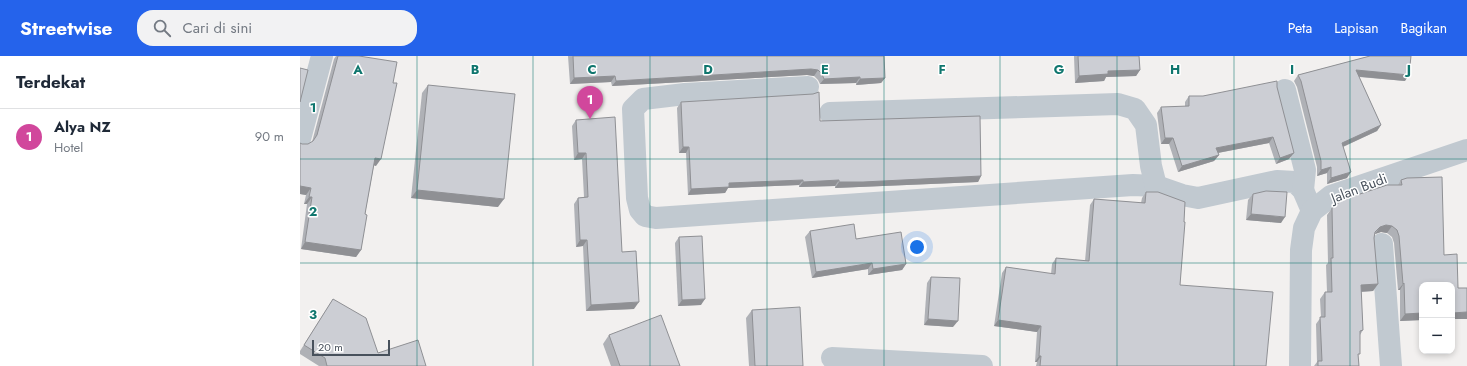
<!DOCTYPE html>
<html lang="id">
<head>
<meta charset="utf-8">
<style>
	:root { --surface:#fff; --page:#f2f2f3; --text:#1f2937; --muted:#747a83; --line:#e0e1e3; --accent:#2563eb }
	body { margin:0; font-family:Jost,sans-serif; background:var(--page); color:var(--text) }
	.controls { position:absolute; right:12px; bottom:12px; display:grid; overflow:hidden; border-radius:8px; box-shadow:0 2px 6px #0003 }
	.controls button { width:36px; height:36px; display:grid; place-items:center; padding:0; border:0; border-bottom:1px solid var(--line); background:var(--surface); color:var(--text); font:20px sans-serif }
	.scale { position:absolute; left:12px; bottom:10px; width:78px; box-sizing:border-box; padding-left:4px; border:2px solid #48515c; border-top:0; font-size:11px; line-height:14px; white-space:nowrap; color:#48515c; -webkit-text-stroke:3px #fff; paint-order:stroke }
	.you { position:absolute; left:617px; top:191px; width:14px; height:14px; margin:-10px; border:3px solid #fff; border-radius:50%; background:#1a73e8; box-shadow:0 0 0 6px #1a73e833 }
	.badge { display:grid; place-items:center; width:26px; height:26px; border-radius:50%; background:var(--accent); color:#fff; font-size:13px; font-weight:700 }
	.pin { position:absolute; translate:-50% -33px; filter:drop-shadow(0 1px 2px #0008) }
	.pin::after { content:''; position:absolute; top:21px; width:14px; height:12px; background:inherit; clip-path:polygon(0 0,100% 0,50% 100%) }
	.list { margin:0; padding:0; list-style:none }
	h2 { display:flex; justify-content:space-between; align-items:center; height:52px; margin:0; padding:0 16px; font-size:17px }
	h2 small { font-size:13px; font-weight:400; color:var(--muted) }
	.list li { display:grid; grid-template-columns:26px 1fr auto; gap:12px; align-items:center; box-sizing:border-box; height:56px; padding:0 16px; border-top:1px solid var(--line) }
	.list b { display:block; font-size:15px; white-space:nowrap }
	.list p { margin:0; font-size:13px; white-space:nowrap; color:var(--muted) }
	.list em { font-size:13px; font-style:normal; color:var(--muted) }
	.icon { flex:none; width:22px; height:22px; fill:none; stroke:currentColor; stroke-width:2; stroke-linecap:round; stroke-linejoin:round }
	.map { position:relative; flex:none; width:1167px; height:310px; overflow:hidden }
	header { display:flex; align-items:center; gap:24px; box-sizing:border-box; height:56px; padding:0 20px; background:var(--accent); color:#fff }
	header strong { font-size:19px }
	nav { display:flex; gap:22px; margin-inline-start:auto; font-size:14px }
	.search { width:280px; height:36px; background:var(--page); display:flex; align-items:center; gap:10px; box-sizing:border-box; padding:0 14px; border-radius:16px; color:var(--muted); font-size:15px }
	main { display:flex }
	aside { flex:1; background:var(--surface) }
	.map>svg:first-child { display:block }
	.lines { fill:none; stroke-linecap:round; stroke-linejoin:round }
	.street { stroke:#c1c9d0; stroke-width:22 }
	.wall { fill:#afb1b6 }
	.shaded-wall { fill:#8f9094 }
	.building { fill:#ccced4; stroke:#8f9094 }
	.grid { fill:none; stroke:#0f766e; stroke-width:1; stroke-opacity:0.55 }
	.labels { text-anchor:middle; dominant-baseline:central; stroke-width:3; stroke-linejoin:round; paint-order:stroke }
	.street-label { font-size:14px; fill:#48515c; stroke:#fff }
	.grid-label { font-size:13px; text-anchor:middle; font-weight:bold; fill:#0f766e; stroke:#fff; stroke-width:3; stroke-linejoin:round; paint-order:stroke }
</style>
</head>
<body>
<header>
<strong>Streetwise</strong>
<div class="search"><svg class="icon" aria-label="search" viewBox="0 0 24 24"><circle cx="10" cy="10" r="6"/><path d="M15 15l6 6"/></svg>Cari di sini</div>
<nav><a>Peta</a><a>Lapisan</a><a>Bagikan</a></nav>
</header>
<main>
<aside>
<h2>Terdekat<small></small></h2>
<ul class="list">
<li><span class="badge" style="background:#d1479c">1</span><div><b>Alya NZ</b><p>Hotel</p></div><em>90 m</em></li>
</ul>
</aside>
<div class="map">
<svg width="1167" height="310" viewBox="0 0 1167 310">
	<rect width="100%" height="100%" fill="#f2f0ef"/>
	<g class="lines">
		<!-- street -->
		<g class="street">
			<polyline points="508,31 385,38 343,43 333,53 337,142 340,154 345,160 356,162 833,129 856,130 882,139 898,142 977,125 995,126 1003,134 1012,155"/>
			<polyline points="985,34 1005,114 1003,134"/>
			<polyline points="530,57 818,48 835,53 846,69 851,110 856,130"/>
			<polyline points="0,83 22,0"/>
			<polyline points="1082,188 1091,310"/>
			<polyline points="532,302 682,310"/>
			<polyline points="1000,310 1001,194 1004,172 1012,155 1031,140 1167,94"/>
		</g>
	</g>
	<!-- wall -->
	<g class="wall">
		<polygon points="36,0 59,0 76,110 74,109 65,158 61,194 56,201 1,193 7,148 4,148 6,139 0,138 0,87 2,88 8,88 12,86 34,3"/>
		<polygon points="268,0 584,0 585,22 581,27 556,29 556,27 520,28 518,24 514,20 507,19 312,30 311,26 270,28"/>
		<polygon points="774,0 839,0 840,14 836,20 806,21 804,25 775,27"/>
		<polygon points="1070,0 1105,25 1059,21 1081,69 1077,75 1043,91 1047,122 1027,128 1027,117 1017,120 1017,111 997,31 994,25 998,19"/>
		<polygon points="128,29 198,151 111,142 122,37"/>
		<polygon points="977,31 989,103 976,108 969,87 918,97 919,99 914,105 878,116 869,88 861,88 857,57 861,51 885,51 885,46 889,40 903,40"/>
		<polygon points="381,46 520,65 681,120 678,126 559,131 535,132 535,130 499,131 499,129 428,132 425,137 388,139 386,97 379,97 377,52"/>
		<polygon points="276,64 322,196 334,253 286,255 283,190 276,191 274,148 278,142 284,141 282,103 274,104 272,70"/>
		<polygon points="1101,124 1144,199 1158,232 1167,232 1167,263 1152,263 1152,229 1122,264 1100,265 1100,234 1098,234 1094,187 1092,181 1087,177 1081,176 1075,178 1074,182 1078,228 1073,235 1061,236 1063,274 1060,279 1058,301 1059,310 1014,310 1017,306 1016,268 1021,261 1020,243 1025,236 1027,236 1026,209 1028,207 1027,159 1032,152 1098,129"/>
		<polygon points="846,136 884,166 880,229 966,310 736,310 737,306 735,306 737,276 694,270 702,217 706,211 751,218 752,208 756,202 785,205 790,149 794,143 841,147 842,142"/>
		<polygon points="953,138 981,167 946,164 948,144"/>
		<polygon points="510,175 556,183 606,208 602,214 568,219 568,213 512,222 505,181"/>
		<polygon points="379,181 401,249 378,250 375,187"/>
		<polygon points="631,221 653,271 624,269 627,227"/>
		<polygon points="33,243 78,297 126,310 19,310 0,298 0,295"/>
		<polygon points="452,254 503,310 449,310 446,262"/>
		<polygon points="309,279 380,310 311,310 303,288"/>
	</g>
	<!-- shaded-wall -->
	<g class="shaded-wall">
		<polygon points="511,13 518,14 514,20 507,19 312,30 316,25"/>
		<polygon points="840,14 836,20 806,21 804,25 775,27 779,20 808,15"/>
		<polygon points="1056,14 1109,19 1105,25 1052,20"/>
		<polygon points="315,20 311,26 270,28 274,22"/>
		<polygon points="560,21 556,27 520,28 524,23"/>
		<polygon points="585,22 581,27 556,29 560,23"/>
		<polygon points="1081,69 1077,75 1038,93 1042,87"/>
		<polygon points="973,81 969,87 912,98 916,92"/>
		<polygon points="865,82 873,82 869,88 861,88"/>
		<polygon points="383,91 389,91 386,97 379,97"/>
		<polygon points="278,97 286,97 282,103 274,104"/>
		<polygon points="994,97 989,103 976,108 980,102"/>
		<polygon points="919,99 914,105 878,116 882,110"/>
		<polygon points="75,102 81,103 76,110 70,108"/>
		<polygon points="1031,111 1027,117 1017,120 1021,114"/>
		<polygon points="1051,116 1047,122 1027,128 1031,122"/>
		<polygon points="681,120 678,126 535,132 539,126"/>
		<polygon points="503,124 499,129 428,132 425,137 388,139 391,133 429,127"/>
		<polygon points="539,124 535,130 499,131 503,126"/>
		<polygon points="0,130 11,132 6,139 0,138"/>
		<polygon points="117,134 204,143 198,151 111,142"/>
		<polygon points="9,141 12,141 7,148 4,148"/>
		<polygon points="951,158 985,161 981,167 946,164"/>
		<polygon points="1086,169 1092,170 1087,177 1081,176 1075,178 1080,171"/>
		<polygon points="280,184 287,184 283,190 276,191"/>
		<polygon points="5,186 61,194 56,201 1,193"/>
		<polygon points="572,207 568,213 512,222 516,216"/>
		<polygon points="606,208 602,214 568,219 573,213"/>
		<polygon points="1104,227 1100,234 1098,234 1103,228"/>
		<polygon points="1078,228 1073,235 1056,236 1061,229"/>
		<polygon points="405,243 401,249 378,250 382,244"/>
		<polygon points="339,246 334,253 286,255 291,249"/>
		<polygon points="1167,256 1167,263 1152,263 1152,257"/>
		<polygon points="1122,257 1122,264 1100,265 1105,258"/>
		<polygon points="628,263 658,265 653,271 624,269"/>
		<polygon points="698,264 741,270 737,276 694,270"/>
		<polygon points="739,300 741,300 737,306 735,306"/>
	</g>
	<!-- building -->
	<g class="building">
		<polygon points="38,0 59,0 97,6 93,27 97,27 81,103 75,102 65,158 67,159 61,194 5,186 12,141 9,141 11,132 0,130 0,87 2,88 8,88 13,85 17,79"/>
		<polygon points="273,0 584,0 585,22 560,23 560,21 524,23 522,18 518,14 511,13 316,25 315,20 274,22"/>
		<polygon points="778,0 839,0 840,14 808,15 808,18 779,20"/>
		<polygon points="1070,0 1111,0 1109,19 1056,14 1081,69 1042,87 1051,116 1031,122 1031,111 1021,114 1021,105 1001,25 998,19"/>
		<polygon points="0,12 8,14 0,46"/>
		<polygon points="977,25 977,31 994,97 980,102 973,81 916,92 919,99 882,110 873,82 865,82 861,51 889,50 889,40 903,40"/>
		<polygon points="128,29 215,38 204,143 117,134"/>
		<polygon points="519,36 520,65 680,60 681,120 563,126 539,126 539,124 503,126 503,124 429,127 429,131 391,133 389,91 383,91 381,46 513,38"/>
		<polygon points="315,61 322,196 336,195 339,246 291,249 287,184 280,184 278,142 288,141 286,97 278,97 276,64"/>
		<polygon points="1142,121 1144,199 1157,198 1158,232 1167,232 1167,256 1152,257 1152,229 1122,229 1122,257 1105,258 1104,227 1103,228 1099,180 1097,174 1092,170 1086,169 1080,171 1075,176 1074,182 1078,228 1061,229 1063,274 1060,275 1060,298 1058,298 1059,310 1018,310 1018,305 1022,305 1020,261 1025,261 1025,236 1032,236 1031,202 1033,202 1032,152 1042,144 1087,129 1102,129 1101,124 1107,122"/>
		<polygon points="966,135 987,136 985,161 951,158 953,138"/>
		<polygon points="846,136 858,136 885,146 884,166 885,166 880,229 973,236 966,310 740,310 741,300 739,300 741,270 698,264 706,211 755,218 756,202 789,205 794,143 845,147"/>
		<polygon points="554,168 556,183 601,176 606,208 573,213 572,207 516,216 510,175"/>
		<polygon points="402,180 405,243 382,244 379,181"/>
		<polygon points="631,221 660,222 658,265 628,263"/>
		<polygon points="33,243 66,262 78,297 118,284 126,310 27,310 25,302 4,289"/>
		<polygon points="500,251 503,310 455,310 452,254"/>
		<polygon points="361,259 380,310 320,310 309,279"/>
	</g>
	<!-- grid -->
	<path class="grid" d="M117,0V310M233,0V310M350,0V310M467,0V310M584,0V310M700,0V310M817,0V310M934,0V310M1050,0V310M0,103H1167M0,207H1167"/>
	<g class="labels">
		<!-- street labels -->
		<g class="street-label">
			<text transform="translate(1059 132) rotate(-21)">Jalan Budi</text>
		</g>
	</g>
	<g class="grid-label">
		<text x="58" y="18">A</text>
		<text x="175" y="18">B</text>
		<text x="292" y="18">C</text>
		<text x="408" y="18">D</text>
		<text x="525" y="18">E</text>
		<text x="642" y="18">F</text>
		<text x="759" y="18">G</text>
		<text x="875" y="18">H</text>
		<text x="992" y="18">I</text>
		<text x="1109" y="18">J</text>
		<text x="13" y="56">1</text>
		<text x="13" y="160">2</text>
		<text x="13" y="263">3</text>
	</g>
</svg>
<div class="controls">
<button>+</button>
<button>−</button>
</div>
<div class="scale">20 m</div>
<div class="you"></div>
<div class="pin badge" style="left:290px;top:63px;background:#d1479c">1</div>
</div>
</main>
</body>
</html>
